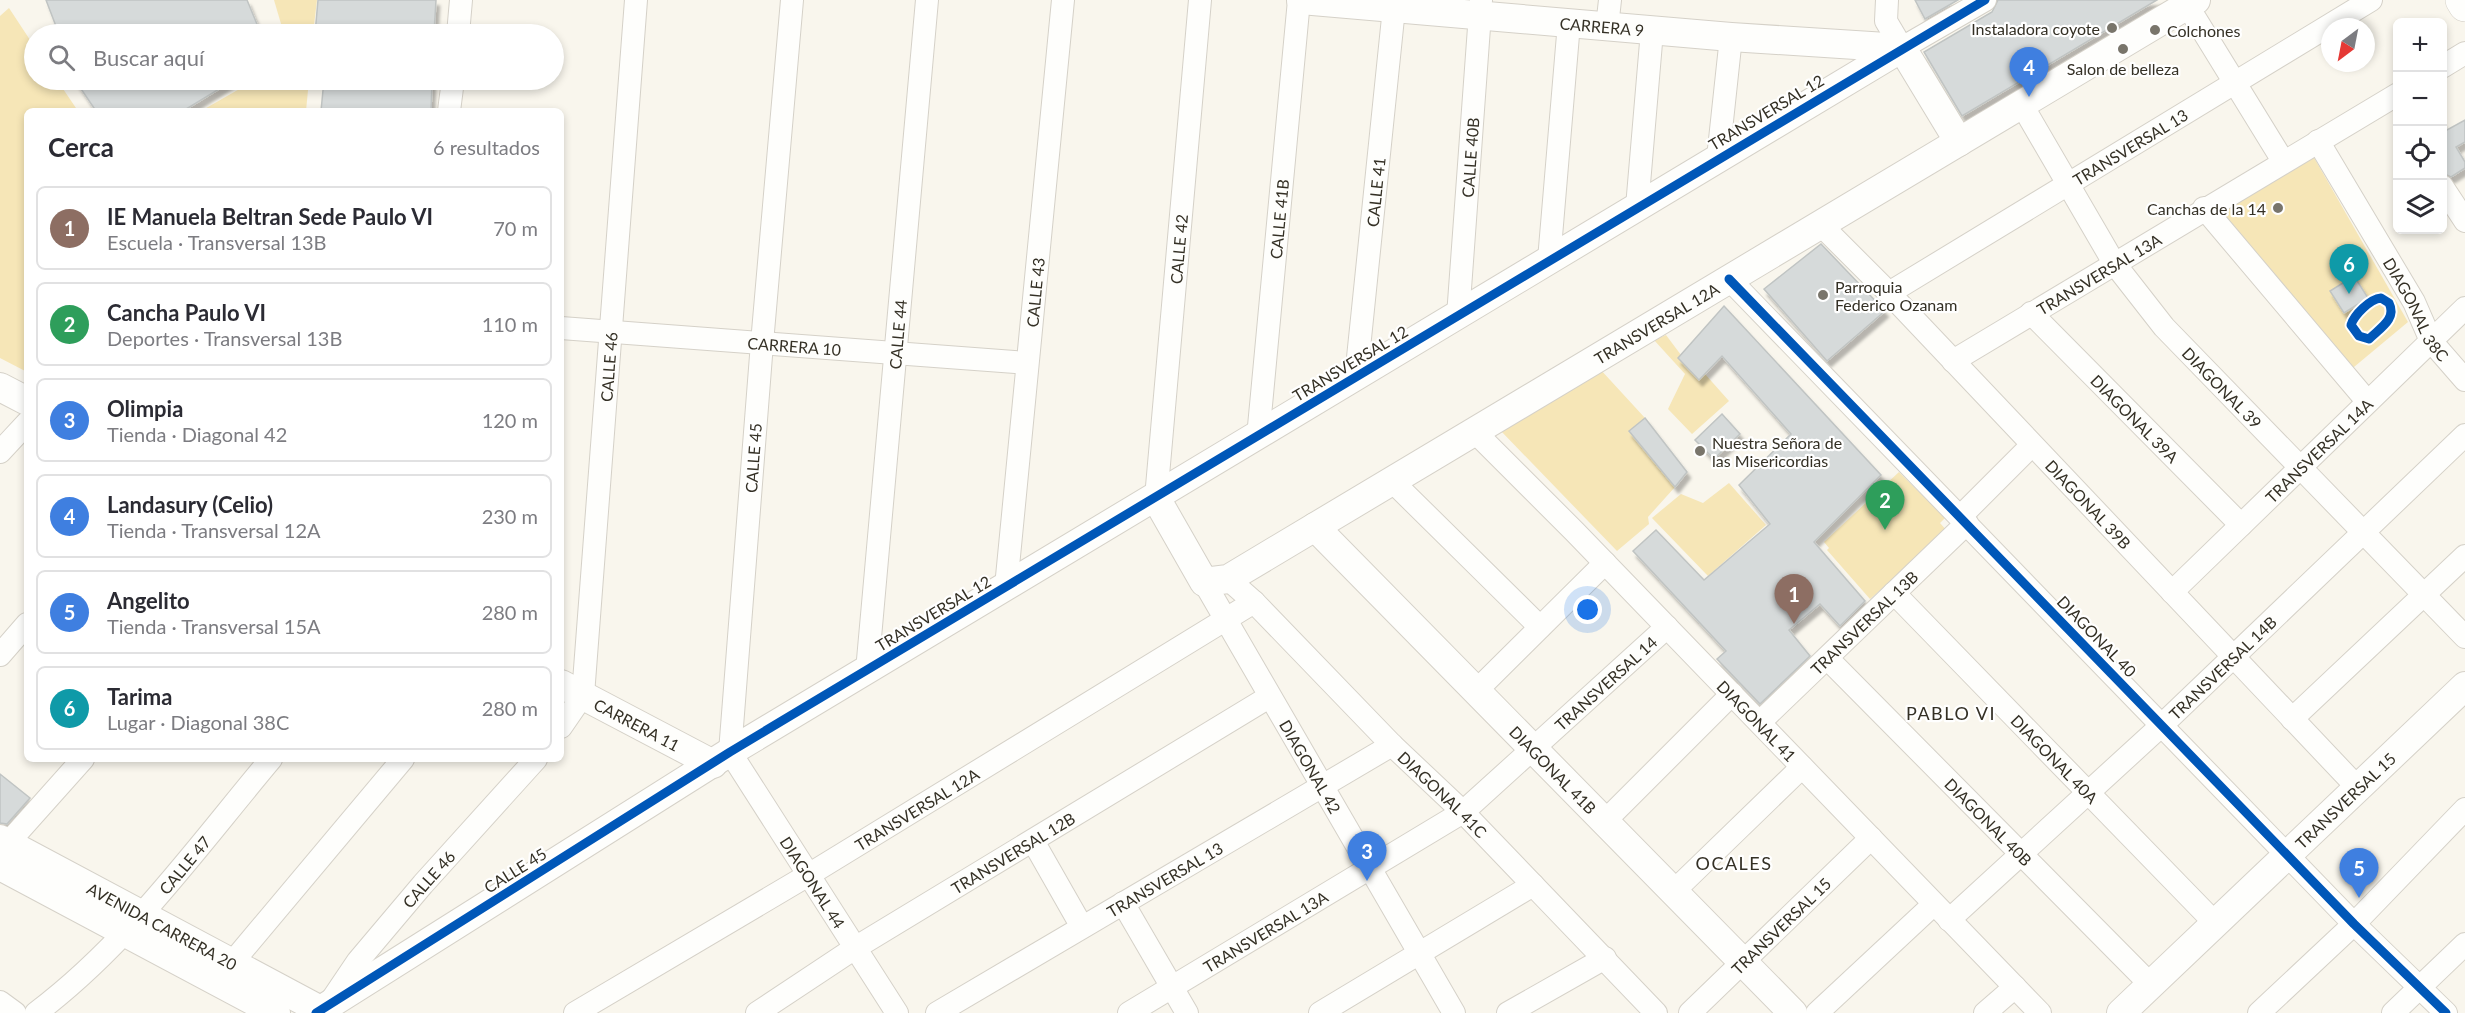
<!DOCTYPE html>
<html lang="es">
<head>
<meta charset="utf-8">
<style>
	:root { --surface:#fff; --page:#f7f7f7; --text:#2b2b33; --muted:#7c7c81; --line:#e1e1e2; --accent:#79756b }
	body { margin:0; font-family:Lato,sans-serif; background:var(--page); color:var(--text) }
	.controls { position:absolute; right:18px; top:18px; display:grid; overflow:hidden; border-radius:9px; box-shadow:0 3px 9px #0003 }
	.controls button { width:54px; height:54px; display:grid; place-items:center; padding:0; border:0; border-bottom:2px solid var(--line); background:var(--surface); color:var(--text); font:30px sans-serif }
	.compass { position:absolute; left:2321px; top:18px; width:54px; height:54px; border-radius:50%; background:var(--surface); box-shadow:0 3px 9px #0003; rotate:212deg }
	.you { position:absolute; left:1588px; top:610px; width:21px; height:21px; margin:-15px; border:4px solid #fff; border-radius:50%; background:#1a73e8; box-shadow:0 0 0 9px #1a73e833 }
	.badge { display:grid; place-items:center; width:39px; height:39px; border-radius:50%; background:var(--accent); color:#fff; font-size:20px; font-weight:700 }
	.pin { position:absolute; translate:-50% -50px; filter:drop-shadow(0 2px 3px #0008) }
	.pin::after { content:''; position:absolute; top:32px; width:21px; height:18px; background:inherit; clip-path:polygon(0 0,100% 0,50% 100%) }
	.list { margin:0; padding:0; list-style:none }
	h2 { display:flex; justify-content:space-between; align-items:center; height:78px; margin:0; padding:0 24px; font-size:26px }
	h2 small { font-size:20px; font-weight:400; color:var(--muted) }
	.list li { display:grid; grid-template-columns:39px 1fr auto; gap:18px; align-items:center; box-sizing:border-box; height:84px; margin:0 12px 12px; padding:0 12px; border:2px solid var(--line); border-radius:9px }
	.list b { display:block; font-size:22px; white-space:nowrap }
	.list p { margin:0; font-size:20px; white-space:nowrap; color:var(--muted) }
	.list em { font-size:20px; font-style:normal; color:var(--muted) }
	.icon { flex:none; width:33px; height:33px; fill:none; stroke:currentColor; stroke-width:2; stroke-linecap:round; stroke-linejoin:round }
	.map { position:relative; flex:none; width:2465px; height:1013px; overflow:hidden }
	.search { position:absolute; background:var(--surface); box-shadow:0 3px 9px #0003; left:24px; top:24px; width:540px; height:66px; display:flex; align-items:center; gap:15px; box-sizing:border-box; padding:0 21px; border-radius:33px; color:var(--muted); font-size:22px }
	.panel { position:absolute; background:var(--surface); box-shadow:0 3px 9px #0003; left:24px; top:108px; width:540px; height:654px; border-radius:9px }
	.map>svg:first-child { display:block }
	.green { fill:#f6e6b7 }
	.building { fill:#d6dada; stroke:#c0c4c3; stroke-width:1.5; filter:url(#shadow) }
	.lines { fill:none; stroke-linecap:round; stroke-linejoin:round }
	.minor-casing { stroke:#d5d1c8; stroke-width:24 }
	.tertiary-casing { stroke:#d5d1c8; stroke-width:30 }
	.primary-casing { stroke:#d5d1c8; stroke-width:34 }
	.minor { stroke:#fefefc; stroke-width:22 }
	.tertiary { stroke:#fefefc; stroke-width:28 }
	.primary { stroke:#fefefc; stroke-width:33 }
	.cycleway-casing { stroke:#fff; stroke-width:13 }
	.cycleway { stroke:#0057b8; stroke-width:9 }
	.poi-dot { fill:#79756b; stroke:#fff; stroke-width:2 }
	.labels { text-anchor:middle; dominant-baseline:central; stroke-width:4.5; stroke-linejoin:round; paint-order:stroke }
	.street-label { font-size:16px; fill:#343025; stroke:#fff }
	.poi-label { font-size:16px; fill:#343025; stroke:#fff; text-anchor:start }
	.neighbourhood-label { font-size:18px; letter-spacing:1.5px; fill:#343025; stroke:#fff }
</style>
</head>
<body>
<div class="map">
<svg width="2465" height="1013" viewBox="0 0 2465 1013">
	<defs>
		<filter id="shadow"><feDropShadow dx="3.5" dy="6" stdDeviation="1.5" flood-color="#0004"/></filter>
	</defs>
	<rect width="100%" height="100%" fill="#f9f6ed"/>
	<!-- green -->
	<g class="green">
		<polygon points="274,0 317,0 313,34 284,34"/>
		<polygon points="9,8 34,46 34,80 57,80 78,111 27,111 27,372 0,358 0,16"/>
		<polygon points="255,80 309,80 306,111 201,111"/>
		<polygon points="2312,154 2408,322 2348,372 2213,210"/>
		<polygon points="1666,335 1681,355 1679,358 1705,374 1729,401 1692,434 1668,409 1685,374 1654,340"/>
		<polygon points="1600,369 1645,418 1629,432 1675,487 1648,517 1649,524 1617,551 1500,430"/>
		<polygon points="1899,472 1945,518 1940,523 1947,531 1870,599 1827,550 1829,548 1824,542"/>
		<polygon points="1729,483 1766,525 1708,576 1652,518 1681,494 1703,503"/>
	</g>
	<!-- building -->
	<g class="building">
		<polygon points="46,0 247,0 261,34 59,34"/>
		<polygon points="318,0 436,0 434,34 315,34"/>
		<polygon points="1915,0 1958,0 1925,19"/>
		<polygon points="1998,0 2157,0 1962,116 1924,52 1992,12"/>
		<polygon points="75,80 234,80 183,111 96,111"/>
		<polygon points="324,80 432,80 431,111 321,111"/>
		<polygon points="2465,120 2465,142 2456,147 2465,162 2465,168 2451,177 2442,173 2442,122 2447,130"/>
		<polygon points="1821,244 1885,311 1827,361 1764,289"/>
		<polygon points="2354,276 2368,298 2344,313 2330,291"/>
		<polygon points="1724,306 1881,475 1814,542 1865,601 1840,626 1820,604 1789,630 1810,656 1760,704 1717,659 1726,651 1633,551 1656,530 1704,580 1770,524 1739,485 1791,434 1722,356 1699,380 1678,358"/>
		<polygon points="1722,414 1740,434 1714,459 1695,440"/>
		<polygon points="1645,418 1687,472 1675,487 1629,431"/>
		<polygon points="0,774 30,798 7,824 0,823"/>
	</g>
	<g class="lines">
		<!-- minor casing -->
		<g class="minor-casing">
			<g id="minor">
				<path id="s1" d="M792,0L762,343L730,752L897,1013"/>
				<polyline points="1887,0 1886,21 1902,48 1985,0"/>
				<polyline points="2187,5 2283,161"/>
				<polyline points="1607,27 1610,0"/>
				<polyline points="458,34 461,0"/>
				<polyline points="2442,67 2465,53"/>
				<path id="s2" d="M2022,105L2114,263L2164,327L2465,637"/>
				<polyline points="449,111 453,80"/>
				<path id="s3" d="M2318,141L2414,302L2431,341L2465,380"/>
				<polyline points="1718,158 1731,37"/>
				<polyline points="2442,186 2465,221"/>
				<polyline points="1637,207 1652,31"/>
				<polyline points="2204,208 2367,401"/>
				<path id="s4" d="M1820,224L1889,293L2357,787"/>
				<polyline points="1549,260 1569,23"/>
				<polyline points="1729,279 2354,924 2446,1013"/>
				<path id="s5" d="M1889,293L2371,0"/>
				<path id="s6" d="M2031,313L2241,525"/>
				<path id="s7" d="M1458,316L1481,0"/>
				<path id="s8" d="M561,328L1027,363"/>
				<path id="s9" d="M1953,361L2398,94"/>
				<path id="s10" d="M1356,377L1394,8"/>
				<path id="s11" d="M1474,431L1575,532L2040,1013"/>
				<path id="s12" d="M1258,437L1299,0"/>
				<polyline points="0,452 27,423"/>
				<polyline points="1391,480 1540,627"/>
				<path id="s13" d="M1156,498L1200,0"/>
				<polyline points="1961,516 2032,445"/>
				<path id="s14" d="M1228,579L1254,602L1392,745L1463,812L1656,1013"/>
				<path id="s15" d="M1204,582L1454,1013"/>
				<path id="s16" d="M1006,587L1063,0"/>
				<path id="s17" d="M2172,592L2465,308"/>
				<path id="s18" d="M1894,593L2216,924"/>
				<polyline points="0,655 27,624"/>
				<path id="s19" d="M1827,658L2151,985"/>
				<path id="s20" d="M867,671L927,0"/>
				<polyline points="1478,689 1605,563"/>
				<polyline points="2292,719 2465,556"/>
				<path id="s21" d="M1760,722L1967,523"/>
				<path id="s22" d="M561,727L583,695L636,0"/>
				<polyline points="1605,821 1732,694"/>
				<polyline points="1033,841 1082,927"/>
				<polyline points="8,843 83,759"/>
				<polyline points="1674,891 1802,767"/>
				<polyline points="1123,903 1187,1013"/>
				<path id="s23" d="M1949,920L2162,725L2465,435"/>
				<polyline points="231,964 403,759"/>
				<polyline points="0,1002 15,1013"/>
				<path id="s24" d="M329,1004L358,961L423,884L536,759"/>
				<path id="s25" d="M36,1013C128,944 197,847 271,759"/>
				<path id="s26" d="M575,1013L810,874L1254,602"/>
				<path id="s27" d="M757,1013L855,948L1269,697"/>
				<path id="s28" d="M937,1013L1392,745"/>
				<path id="s29" d="M1129,1013L1463,812L1667,627"/>
				<polyline points="1320,1013 1533,885"/>
				<polyline points="1508,1013 1605,958"/>
				<path id="s30" d="M1690,1013L1871,838"/>
				<polyline points="1817,1013 1934,904"/>
				<polyline points="1985,1013 2015,987"/>
				<polyline points="2259,1013 2354,924 2465,809"/>
				<polyline points="2393,1013 2465,944"/>
			</g>
		</g>
		<!-- tertiary casing -->
		<g class="tertiary-casing">
			<g id="tertiary">
				<path id="s31" d="M1301,0L1731,37L1902,48"/>
				<polyline points="1902,48 1959,142"/>
				<polyline points="0,387 27,401"/>
				<path id="s32" d="M1156,498L1204,582L1228,579L2196,0"/>
				<path id="s33" d="M1315,527L1793,1013"/>
				<path id="s34" d="M561,684L713,764"/>
				<path id="s35" d="M0,839L326,1013"/>
				<polyline points="0,866 276,1013"/>
				<polyline points="316,1013 730,752 1902,48"/>
				<path id="s36" d="M2121,1013L2465,686"/>
			</g>
		</g>
		<!-- primary casing -->
		<g class="primary-casing">
			<polyline id="primary" points="2462,0 2465,5"/>
		</g>
		<!-- minor -->
		<use href="#minor" class="minor"/>
		<!-- tertiary -->
		<use href="#tertiary" class="tertiary"/>
		<!-- primary -->
		<use href="#primary" class="primary"/>
		<!-- cycleway casing -->
		<g class="cycleway-casing">
			<g id="cycleway">
				<polyline points="1729,279 2354,924 2446,1013"/>
				<path d="M2381,298L2389,303C2397,319 2380,328 2369,339L2359,336L2351,325C2354,315 2370,299 2381,298Z"/>
				<polyline points="316,1013 730,752 1985,0"/>
			</g>
		</g>
		<!-- cycleway -->
		<use href="#cycleway" class="cycleway"/>
	</g>
	<!-- markers -->
	<g class="poi-dot">
		<circle cx="2112" cy="28" r="6"/>
		<circle cx="2155" cy="30" r="6"/>
		<circle cx="2123" cy="49" r="6"/>
		<circle cx="2278" cy="208" r="6"/>
		<circle cx="1823" cy="295" r="6"/>
		<circle cx="1700" cy="451" r="6"/>
	</g>
	<g class="labels">
		<!-- street labels -->
		<g class="street-label">
			<text stroke="none"><textPath href="#s31" startOffset="302">CARRERA 9</textPath></text>
			<text transform="translate(1766 112) rotate(-31)">TRANSVERSAL 12</text>
			<text stroke="none"><textPath href="#s5" startOffset="282">TRANSVERSAL 13</textPath></text>
			<text stroke="none"><textPath href="#s7" startOffset="159">CALLE 40B</textPath></text>
			<text stroke="none"><textPath href="#s10" startOffset="186">CALLE 41</textPath></text>
			<text stroke="none"><textPath href="#s12" startOffset="219">CALLE 41B</textPath></text>
			<text stroke="none"><textPath href="#s13" startOffset="250">CALLE 42</textPath></text>
			<text stroke="none"><textPath href="#s9" startOffset="170">TRANSVERSAL 13A</textPath></text>
			<text stroke="none"><textPath href="#s16" startOffset="296">CALLE 43</textPath></text>
			<text stroke="none"><textPath href="#s3" startOffset="195">DIAGONAL 38C</textPath></text>
			<text stroke="none"><textPath href="#s32" startOffset="620">TRANSVERSAL 12A</textPath></text>
			<text stroke="none"><textPath href="#s20" startOffset="338">CALLE 44</textPath></text>
			<text stroke="none"><textPath href="#s8" startOffset="234">CARRERA 10</textPath></text>
			<text transform="translate(1350 363) rotate(-31)">TRANSVERSAL 12</text>
			<text stroke="none"><textPath href="#s22" startOffset="368">CALLE 46</textPath></text>
			<text stroke="none"><textPath href="#s2" startOffset="348">DIAGONAL 39</textPath></text>
			<text stroke="none"><textPath href="#s6" startOffset="148">DIAGONAL 39A</textPath></text>
			<text stroke="none"><textPath href="#s17" startOffset="204">TRANSVERSAL 14A</textPath></text>
			<text transform="translate(753 458) rotate(-86)">CALLE 45</text>
			<text stroke="none"><textPath href="#s4" startOffset="388">DIAGONAL 39B</textPath></text>
			<text transform="translate(933 613) rotate(-31)">TRANSVERSAL 12</text>
			<text stroke="none"><textPath href="#s21" startOffset="144">TRANSVERSAL 13B</textPath></text>
			<text transform="translate(2097 636) rotate(46)">DIAGONAL 40</text>
			<text stroke="none"><textPath href="#s23" startOffset="372">TRANSVERSAL 14B</textPath></text>
			<text stroke="none"><textPath href="#s29" startOffset="582">TRANSVERSAL 14</textPath></text>
			<text stroke="none"><textPath href="#s11" startOffset="405">DIAGONAL 41</textPath></text>
			<text stroke="none"><textPath href="#s34" startOffset="86">CARRERA 11</textPath></text>
			<text stroke="none"><textPath href="#s18" startOffset="231">DIAGONAL 40A</textPath></text>
			<text stroke="none"><textPath href="#s15" startOffset="213">DIAGONAL 42</textPath></text>
			<text stroke="none"><textPath href="#s33" startOffset="340">DIAGONAL 41B</textPath></text>
			<text stroke="none"><textPath href="#s14" startOffset="304">DIAGONAL 41C</textPath></text>
			<text stroke="none"><textPath href="#s36" startOffset="309">TRANSVERSAL 15</textPath></text>
			<text stroke="none"><textPath href="#s26" startOffset="398">TRANSVERSAL 12A</textPath></text>
			<text stroke="none"><textPath href="#s19" startOffset="230">DIAGONAL 40B</textPath></text>
			<text stroke="none"><textPath href="#s27" startOffset="302">TRANSVERSAL 12B</textPath></text>
			<text stroke="none"><textPath href="#s25" startOffset="210">CALLE 47</textPath></text>
			<text transform="translate(515 870) rotate(-32)">CALLE 45</text>
			<text stroke="none"><textPath href="#s24" startOffset="160">CALLE 46</textPath></text>
			<text stroke="none"><textPath href="#s28" startOffset="264">TRANSVERSAL 13</textPath></text>
			<text stroke="none"><textPath href="#s1" startOffset="909">DIAGONAL 44</textPath></text>
			<text stroke="none"><textPath href="#s30" startOffset="126">TRANSVERSAL 15</textPath></text>
			<text stroke="none"><textPath href="#s35" startOffset="184">AVENIDA CARRERA 20</textPath></text>
			<text stroke="none"><textPath href="#s29" startOffset="159">TRANSVERSAL 13A</textPath></text>
		</g>
		<!-- poi labels -->
		<g class="poi-label">
			<text x="2100" y="28" text-anchor="end">Instaladora coyote</text>
			<text x="2167" y="30">Colchones</text>
			<text x="2123" y="68" text-anchor="middle">Salon de belleza</text>
			<text x="2266" y="208" text-anchor="end">Canchas de la 14</text>
			<text x="1835" y="286">Parroquia<tspan x="1835" dy="18">Federico Ozanam</tspan></text>
			<text x="1712" y="442">Nuestra Señora de<tspan x="1712" dy="18">las Misericordias</tspan></text>
		</g>
		<!-- neighbourhood labels -->
		<g class="neighbourhood-label">
			<text x="1951" y="713">PABLO VI</text>
			<text x="1734" y="863">OCALES</text>
		</g>
	</g>
</svg>
<div class="controls">
<button>+</button>
<button>−</button>
<button><svg class="icon" aria-label="locate" viewBox="0 0 24 24"><circle cx="12" cy="12" r="6"/><path d="M12 2v4M12 18v4M2 12h4M18 12h4"/></svg></button>
<button><svg class="icon" aria-label="layers" viewBox="0 0 24 24"><path d="M12 4l9 5-9 5-9-5zM3 14l9 5 9-5"/></svg></button>
</div>
<svg class="compass" viewBox="-18 -18 36 36"><path d="M0-13l5 13h-10z" fill="#e53935"/><path d="M0 13l5-13h-10z" fill="#7c7c81"/></svg>
<div class="you"></div>
<div class="pin badge" style="left:1794px;top:624px;background:#8d6e63">1</div>
<div class="pin badge" style="left:1885px;top:530px;background:#2e9e5b">2</div>
<div class="pin badge" style="left:1367px;top:881px;background:#3f7fe0">3</div>
<div class="pin badge" style="left:2029px;top:97px;background:#3f7fe0">4</div>
<div class="pin badge" style="left:2359px;top:898px;background:#3f7fe0">5</div>
<div class="pin badge" style="left:2349px;top:294px;background:#0f9aa8">6</div>
<div class="search"><svg class="icon" aria-label="search" viewBox="0 0 24 24"><circle cx="10" cy="10" r="6"/><path d="M15 15l6 6"/></svg>Buscar aquí</div>
<section class="panel">
<h2>Cerca<small>6 resultados</small></h2>
<ul class="list">
<li><span class="badge" style="background:#8d6e63">1</span><div><b>IE Manuela Beltran Sede Paulo VI</b><p>Escuela · Transversal 13B</p></div><em>70 m</em></li>
<li><span class="badge" style="background:#2e9e5b">2</span><div><b>Cancha Paulo VI</b><p>Deportes · Transversal 13B</p></div><em>110 m</em></li>
<li><span class="badge" style="background:#3f7fe0">3</span><div><b>Olimpia</b><p>Tienda · Diagonal 42</p></div><em>120 m</em></li>
<li><span class="badge" style="background:#3f7fe0">4</span><div><b>Landasury (Celio)</b><p>Tienda · Transversal 12A</p></div><em>230 m</em></li>
<li><span class="badge" style="background:#3f7fe0">5</span><div><b>Angelito</b><p>Tienda · Transversal 15A</p></div><em>280 m</em></li>
<li><span class="badge" style="background:#0f9aa8">6</span><div><b>Tarima</b><p>Lugar · Diagonal 38C</p></div><em>280 m</em></li>
</ul>
</section>
</div>
</body>
</html>
